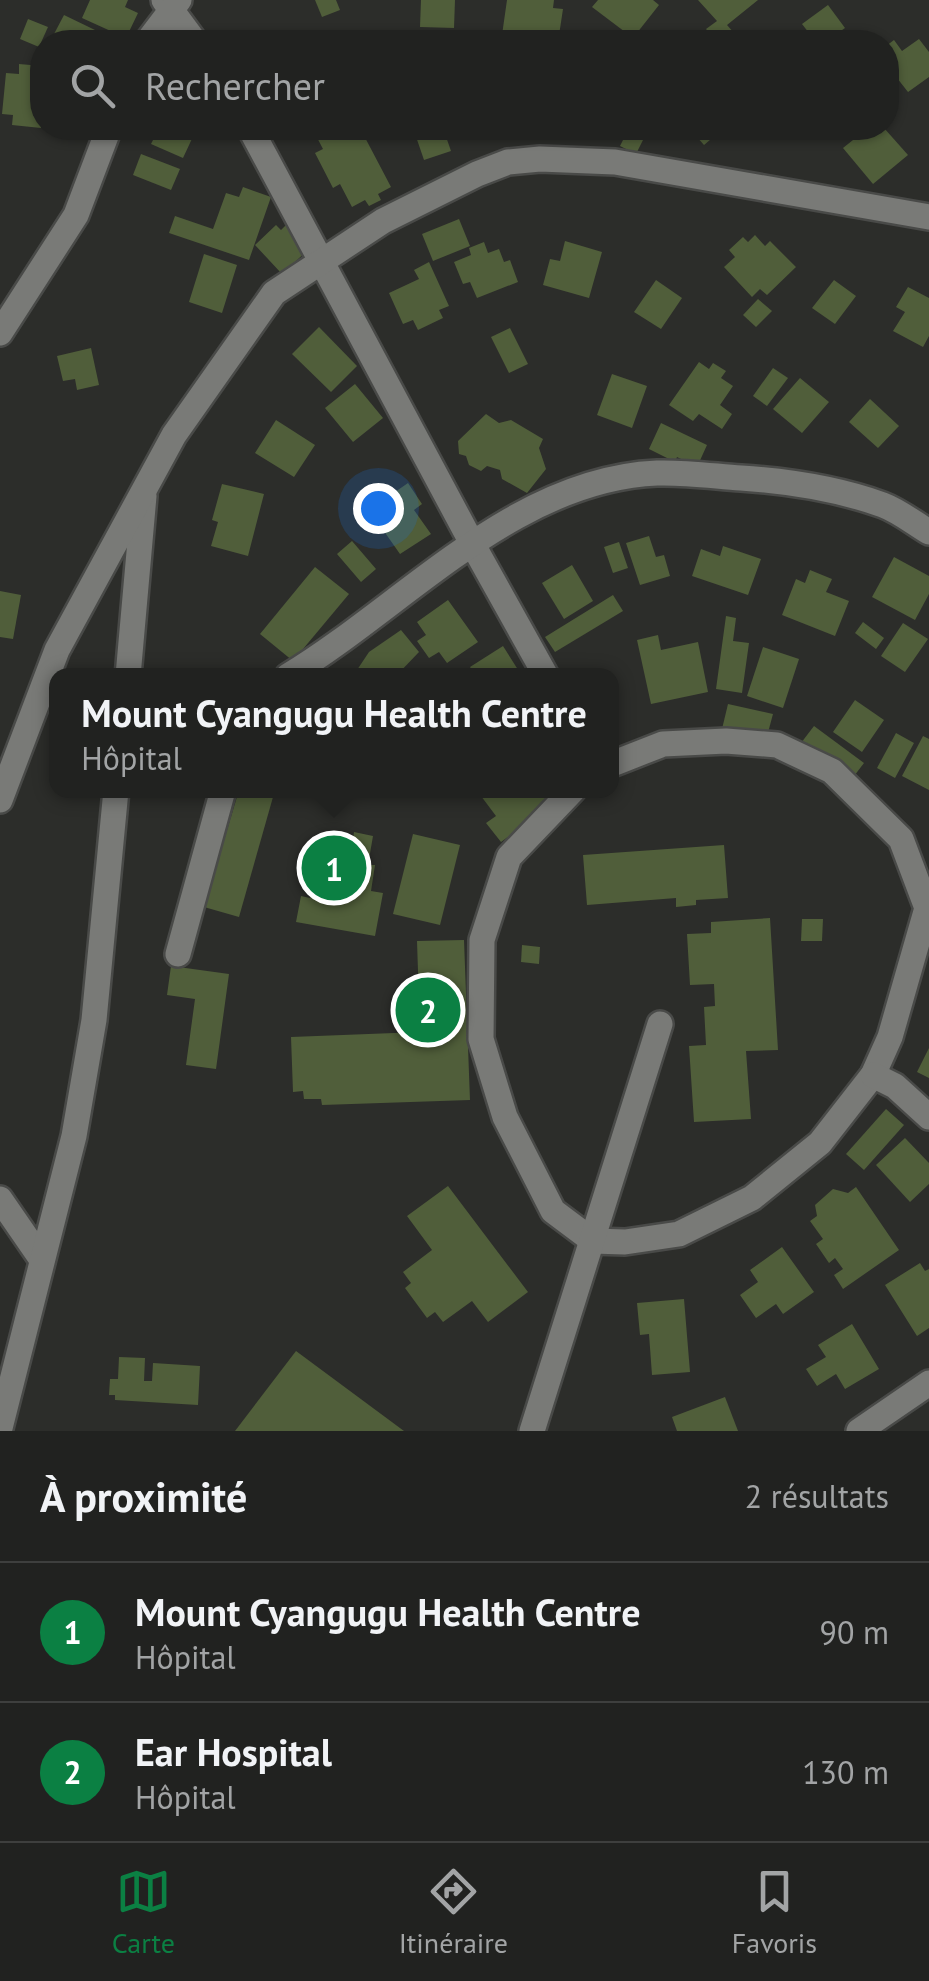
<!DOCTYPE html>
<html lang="fr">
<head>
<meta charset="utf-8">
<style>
	:root { --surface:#212220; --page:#292a29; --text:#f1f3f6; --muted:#a2a4a5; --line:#3e3f3e; --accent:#0b8043 }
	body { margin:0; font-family:"PT Sans",sans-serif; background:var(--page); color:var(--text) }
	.you { position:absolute; left:378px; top:508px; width:35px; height:35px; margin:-25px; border:8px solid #fff; border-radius:50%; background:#1a73e8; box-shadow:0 0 0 15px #1a73e833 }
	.badge { display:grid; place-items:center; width:65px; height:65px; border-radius:50%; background:var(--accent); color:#fff; font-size:32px; font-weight:700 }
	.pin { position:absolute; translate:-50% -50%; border:5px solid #fff; box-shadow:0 2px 10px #0006 }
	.popup { position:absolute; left:49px; top:668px; width:570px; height:130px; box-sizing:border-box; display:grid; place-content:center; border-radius:20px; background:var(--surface); filter:drop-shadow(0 2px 8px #0005); font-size:32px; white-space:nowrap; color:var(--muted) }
	.popup b { font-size:38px; color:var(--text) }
	.popup::after { content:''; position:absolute; left:50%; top:100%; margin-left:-20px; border:20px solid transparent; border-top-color:var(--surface) }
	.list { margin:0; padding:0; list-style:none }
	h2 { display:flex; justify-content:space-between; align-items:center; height:130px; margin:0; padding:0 40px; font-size:42px }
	h2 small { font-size:32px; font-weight:400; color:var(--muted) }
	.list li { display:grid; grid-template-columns:65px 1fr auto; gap:30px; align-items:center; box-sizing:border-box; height:140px; padding:0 40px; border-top:2px solid var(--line) }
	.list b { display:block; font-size:38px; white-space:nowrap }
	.list p { margin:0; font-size:32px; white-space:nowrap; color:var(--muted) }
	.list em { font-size:32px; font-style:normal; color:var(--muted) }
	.icon { flex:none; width:55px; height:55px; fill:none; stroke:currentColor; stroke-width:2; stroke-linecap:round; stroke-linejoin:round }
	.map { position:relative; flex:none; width:929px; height:1431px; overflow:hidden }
	.search { position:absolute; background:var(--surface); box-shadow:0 2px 8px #0004; left:30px; right:30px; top:30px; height:110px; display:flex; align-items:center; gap:25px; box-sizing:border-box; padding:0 35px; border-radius:40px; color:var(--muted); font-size:38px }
	.sheet { height:410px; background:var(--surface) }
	nav { display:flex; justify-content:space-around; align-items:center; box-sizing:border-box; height:140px; border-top:2px solid var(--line); background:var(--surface); font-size:28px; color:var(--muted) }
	nav a { display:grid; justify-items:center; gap:5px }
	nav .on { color:var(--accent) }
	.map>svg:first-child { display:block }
	.building { fill:#505e3a }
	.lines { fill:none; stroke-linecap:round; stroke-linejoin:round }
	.minor-casing { stroke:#494a48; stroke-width:30 }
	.minor { stroke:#797a77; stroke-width:25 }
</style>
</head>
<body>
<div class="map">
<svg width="929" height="1431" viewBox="0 0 929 1431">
	<rect width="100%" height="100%" fill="#2c2d2a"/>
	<!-- building -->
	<g class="building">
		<polygon points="90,0 128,0 125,7 138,13 126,38 82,18"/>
		<polygon points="315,0 336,0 340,10 322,17"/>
		<polygon points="421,0 455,0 454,28 420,27"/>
		<polygon points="507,0 554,0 553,8 563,9 558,42 502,35"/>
		<polygon points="598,0 653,0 659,5 633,38 592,7"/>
		<polygon points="698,0 758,0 727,25 742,42 717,42 706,29 717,21"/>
		<polygon points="828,5 845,28 825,42 816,42 802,24"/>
		<polygon points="64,15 95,30 89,42 71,42 54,34"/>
		<polygon points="28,19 48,27 39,47 20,39"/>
		<polygon points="919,39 929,52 929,77 908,92 886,64 886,46 894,40 902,51"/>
		<polygon points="19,64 42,66 41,128 12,125 13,115 2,114 6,73 19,74"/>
		<polygon points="159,128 197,128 183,158 151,144"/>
		<polygon points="312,128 360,128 391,187 378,194 381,200 369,206 365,200 352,207 340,184 333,188 315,153 323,149"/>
		<polygon points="413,128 443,128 451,151 424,160"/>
		<polygon points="629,128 649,128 636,154 620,146"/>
		<polygon points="689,128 724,128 704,145"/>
		<polygon points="868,128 884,128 908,155 873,184 843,148"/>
		<polygon points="141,154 180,169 171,190 133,175"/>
		<polygon points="243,187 271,197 249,260 169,233 175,216 213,229 226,193 239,197"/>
		<polygon points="459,219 470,246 433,261 422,234"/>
		<polygon points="287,224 310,248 282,274 255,245 276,225 281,230"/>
		<polygon points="755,235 765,246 770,241 796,267 767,295 760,289 752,297 724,267 735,257 729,250 743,237 748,242"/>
		<polygon points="565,241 602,252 589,298 543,285 550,259 560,261"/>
		<polygon points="484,242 488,253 499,249 504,262 510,260 518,282 477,298 470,282 463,284 454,262 471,255 469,248"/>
		<polygon points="204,254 237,265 222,313 189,302"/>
		<polygon points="429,262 449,306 439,310 443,318 418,330 413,320 403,324 389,293 419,279 414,270"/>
		<polygon points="656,280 682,298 661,329 634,312"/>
		<polygon points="834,280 856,296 835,324 812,308"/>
		<polygon points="908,287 929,298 929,336 923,347 893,331 905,312 896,307"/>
		<polygon points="758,299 772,311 756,327 743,315"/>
		<polygon points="319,327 357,366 331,392 292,354"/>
		<polygon points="510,328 528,364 509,373 491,337"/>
		<polygon points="91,348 99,385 77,390 75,379 63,381 57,356"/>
		<polygon points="699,362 709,369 713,363 726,371 721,378 733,386 720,405 732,414 722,429 699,414 693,421 669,405"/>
		<polygon points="773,368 788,378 767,406 753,396"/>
		<polygon points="612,374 647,386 632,428 597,415"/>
		<polygon points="800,378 829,402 802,433 773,409"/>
		<polygon points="355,384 383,418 353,442 325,408"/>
		<polygon points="870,399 899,426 878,448 849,422"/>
		<polygon points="486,414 499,423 511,420 543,439 539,448 546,469 527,493 502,479 500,470 487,466 481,471 469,465 466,456 459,454 458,441"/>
		<polygon points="276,420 315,445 294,477 255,453"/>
		<polygon points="661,423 707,445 697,467 677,457 675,462 649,449"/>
		<polygon points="408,483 422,504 414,510 431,534 400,554 369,510"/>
		<polygon points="222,484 264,494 248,556 211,546 218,522 212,520"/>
		<polygon points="649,536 656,557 664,555 670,576 640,585 626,543"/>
		<polygon points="352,541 376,569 361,582 337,554"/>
		<polygon points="619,542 628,568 613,573 604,547"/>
		<polygon points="723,546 761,559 748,595 692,576 701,549 720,556"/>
		<polygon points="894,557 929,576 929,594 915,620 872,597"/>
		<polygon points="572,565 593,601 564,619 542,583"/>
		<polygon points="315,567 349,594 293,661 260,634"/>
		<polygon points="810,570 832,579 826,592 849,601 835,636 782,615 796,579 805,583"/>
		<polygon points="0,591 21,595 13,639 0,637"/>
		<polygon points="613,595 623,611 555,652 545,637"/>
		<polygon points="448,600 478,642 447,663 439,652 429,658 417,641 426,635 417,622"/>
		<polygon points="726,616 736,618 733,641 749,643 742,693 716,689"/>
		<polygon points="863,622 884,638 876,649 855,633"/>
		<polygon points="903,623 928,639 905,672 881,656"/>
		<polygon points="401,630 419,652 396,676 353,676 369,652"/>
		<polygon points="658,635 661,650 698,642 708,692 651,704 637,640"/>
		<polygon points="503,646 522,676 476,676 470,667"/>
		<polygon points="763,647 799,659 783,708 747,696"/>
		<polygon points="855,700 884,720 862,752 833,732"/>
		<polygon points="728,704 773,714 766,740 722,729"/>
		<polygon points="814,726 864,763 851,780 801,743"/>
		<polygon points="896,733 914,743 895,778 877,768"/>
		<polygon points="923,736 929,739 929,790 902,776"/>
		<polygon points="239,790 275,790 239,917 204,907"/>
		<polygon points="488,790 542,790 552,805 501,842 486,823 496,816 481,796"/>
		<polygon points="354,832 373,836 368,865 375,865 371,891 383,893 375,936 296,922 301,896 310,898 317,859 349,864"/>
		<polygon points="413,834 460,845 440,925 393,914"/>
		<polygon points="724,845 728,898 696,900 696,905 676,907 676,898 587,905 583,855"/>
		<polygon points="770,918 778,1050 746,1051 751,1119 694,1122 689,1046 706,1045 704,1007 715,1006 714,984 690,985 687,934 711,933 711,922"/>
		<polygon points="802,919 823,919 822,941 801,941"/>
		<polygon points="464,940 470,1100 322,1105 321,1099 304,1099 303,1091 293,1092 291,1037 420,1032 417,941"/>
		<polygon points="522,945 540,947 539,964 521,962"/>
		<polygon points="171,966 229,974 216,1069 186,1065 195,999 167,995"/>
		<polygon points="929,1048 929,1078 917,1072"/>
		<polygon points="886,1109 904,1125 864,1170 846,1154"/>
		<polygon points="905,1138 929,1163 929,1184 910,1202 876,1165"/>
		<polygon points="448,1186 528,1292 488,1322 472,1301 443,1322 435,1312 427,1318 405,1288 411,1283 403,1272 432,1250 407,1216"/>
		<polygon points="856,1187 899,1250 843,1289 834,1275 843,1269 835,1258 829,1263 816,1244 823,1239 810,1221 817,1216 815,1205 833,1189 848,1193"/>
		<polygon points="782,1247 814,1292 783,1314 776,1304 756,1318 740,1295 758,1282 750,1270"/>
		<polygon points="920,1263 925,1271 929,1269 929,1328 917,1336 885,1285"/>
		<polygon points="684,1299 690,1372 652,1375 649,1334 640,1335 637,1303"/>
		<polygon points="852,1324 879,1369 845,1389 836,1374 817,1386 806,1369 826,1357 818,1345"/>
		<polygon points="296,1351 404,1431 235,1431"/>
		<polygon points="119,1357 145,1358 144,1381 152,1381 153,1363 200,1366 198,1405 115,1400 115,1395 109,1395 110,1379 118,1379"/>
		<polygon points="725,1397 738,1431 677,1431 672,1417"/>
	</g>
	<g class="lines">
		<!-- minor casing -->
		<g class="minor-casing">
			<g id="minor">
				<polyline points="164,0 195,42"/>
				<polyline points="147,42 179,0"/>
				<polyline points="250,128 473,545 546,676"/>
				<polyline points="0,333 76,215 109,128"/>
				<polyline points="128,676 144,496"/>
				<path d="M288,676C404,606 514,479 657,473C684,472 713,476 741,478C787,481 839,489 883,505C899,511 914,523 929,532"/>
				<polyline points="573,790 509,857 482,940 481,1039 505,1117 553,1211 593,1241 625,1242 679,1234 752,1198 820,1143 873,1075 890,1037 927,908 901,839 832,771 777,745 726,741 663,744 612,764"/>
				<polyline points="0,800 57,650 174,435 274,293 383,221 477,174 508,162 540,159 615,162 929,217"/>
				<polyline points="178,954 223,790"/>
				<polyline points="873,1075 895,1086 929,1117"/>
				<polyline points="0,1199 42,1260"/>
				<polyline points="0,1428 74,1136 94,1020 116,790"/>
				<polyline points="532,1431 660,1024"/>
				<polyline points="859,1431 929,1383"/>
			</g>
		</g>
		<!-- minor -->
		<use href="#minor" class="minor"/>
	</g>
</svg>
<div class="you"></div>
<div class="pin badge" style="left:334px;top:868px">1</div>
<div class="popup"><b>Mount Cyangugu Health Centre</b>Hôpital</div>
<div class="pin badge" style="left:428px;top:1010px">2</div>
<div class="search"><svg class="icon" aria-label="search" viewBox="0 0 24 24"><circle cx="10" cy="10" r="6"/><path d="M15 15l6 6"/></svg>Rechercher</div>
</div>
<section class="sheet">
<h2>À proximité<small>2 résultats</small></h2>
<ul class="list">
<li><span class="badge">1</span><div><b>Mount Cyangugu Health Centre</b><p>Hôpital</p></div><em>90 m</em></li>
<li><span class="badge">2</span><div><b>Ear Hospital</b><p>Hôpital</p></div><em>130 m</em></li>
</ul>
</section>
<nav>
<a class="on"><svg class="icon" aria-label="map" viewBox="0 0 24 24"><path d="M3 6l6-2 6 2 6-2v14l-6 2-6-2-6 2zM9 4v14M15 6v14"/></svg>Carte</a>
<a><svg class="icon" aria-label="directions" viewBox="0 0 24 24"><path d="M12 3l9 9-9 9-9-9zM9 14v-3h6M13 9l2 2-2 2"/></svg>Itinéraire</a>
<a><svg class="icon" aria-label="saved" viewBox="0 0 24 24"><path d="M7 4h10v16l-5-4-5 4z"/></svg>Favoris</a>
</nav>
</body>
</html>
